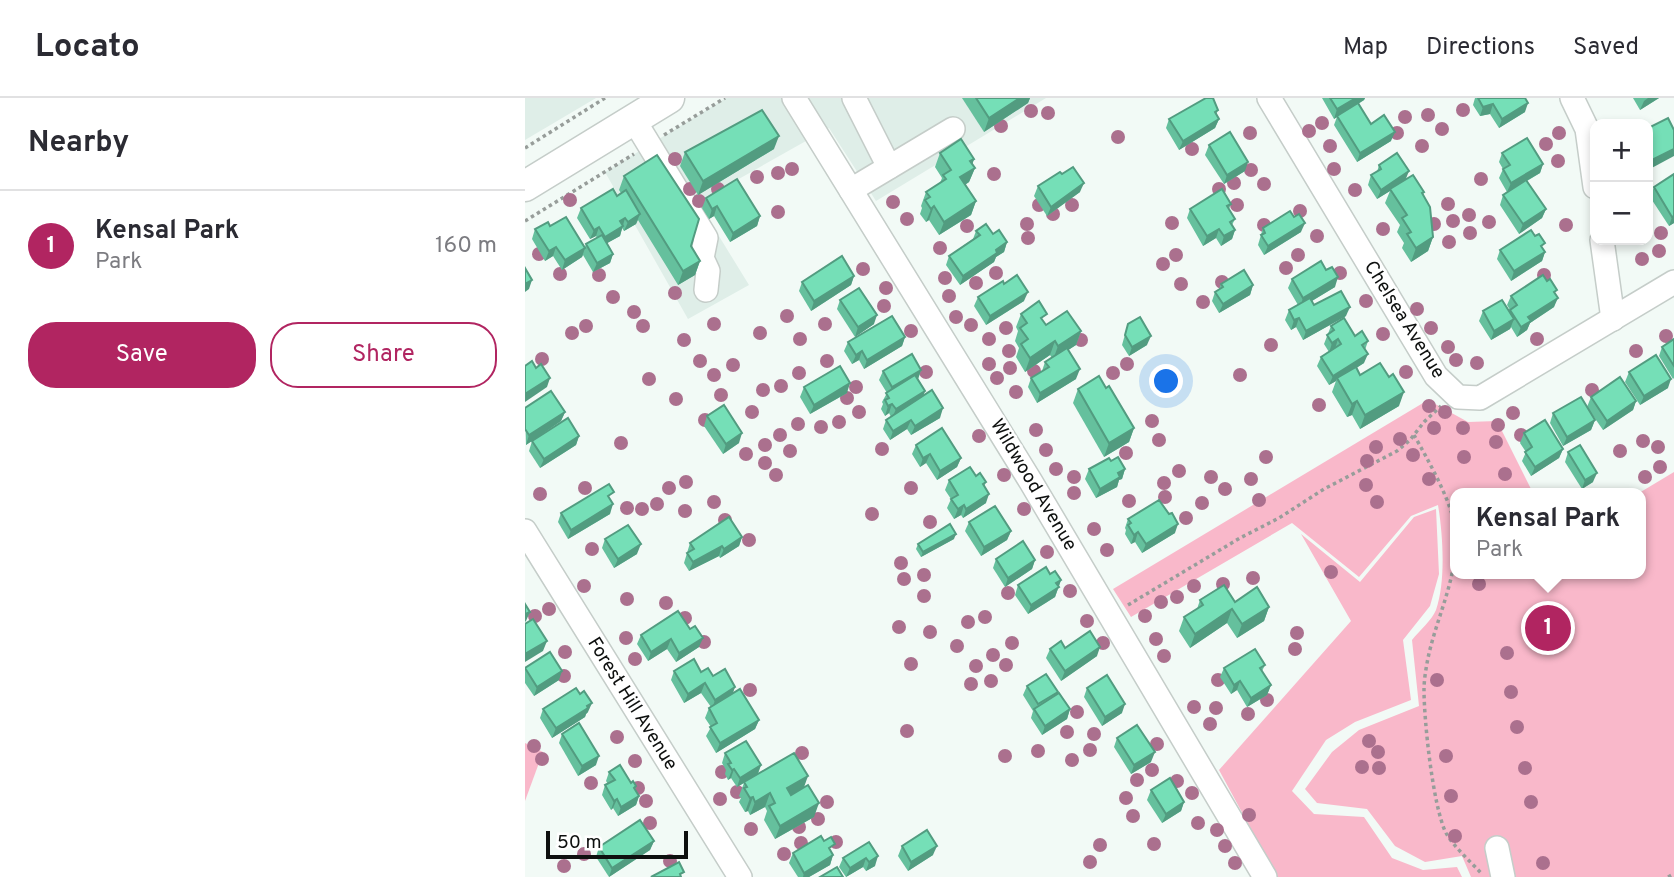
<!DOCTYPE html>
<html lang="en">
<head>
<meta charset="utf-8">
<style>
	:root { --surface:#fff; --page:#f2f2f3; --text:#2b2b33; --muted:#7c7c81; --line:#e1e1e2; --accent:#b12561 }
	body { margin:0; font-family:Overpass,sans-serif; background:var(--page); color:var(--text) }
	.controls { position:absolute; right:21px; top:21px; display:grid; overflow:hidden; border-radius:14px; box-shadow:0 4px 10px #0003 }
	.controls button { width:63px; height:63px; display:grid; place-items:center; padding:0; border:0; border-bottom:2px solid var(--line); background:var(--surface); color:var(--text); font:35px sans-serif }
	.scale { position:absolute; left:21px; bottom:18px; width:142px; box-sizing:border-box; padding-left:7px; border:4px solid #0e100f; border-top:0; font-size:19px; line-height:24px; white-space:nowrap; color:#0e100f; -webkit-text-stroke:5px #fff; paint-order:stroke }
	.you { position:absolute; left:642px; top:284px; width:24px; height:24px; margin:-18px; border:5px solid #fff; border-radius:50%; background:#1a73e8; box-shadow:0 0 0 10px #1a73e833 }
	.badge { display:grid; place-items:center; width:46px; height:46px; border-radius:50%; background:var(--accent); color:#fff; font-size:23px; font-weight:700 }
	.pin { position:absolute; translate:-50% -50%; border:4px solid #fff; box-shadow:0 2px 7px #0006 }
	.popup { position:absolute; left:925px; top:390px; width:196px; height:91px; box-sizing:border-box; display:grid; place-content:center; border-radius:14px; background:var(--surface); filter:drop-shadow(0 2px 5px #0005); font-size:23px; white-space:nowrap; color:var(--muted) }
	.popup b { font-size:26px; color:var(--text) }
	.popup::after { content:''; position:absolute; left:50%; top:100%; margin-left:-14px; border:14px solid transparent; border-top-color:var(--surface) }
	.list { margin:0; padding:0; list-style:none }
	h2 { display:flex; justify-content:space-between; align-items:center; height:91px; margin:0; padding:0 28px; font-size:30px }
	h2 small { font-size:23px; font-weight:400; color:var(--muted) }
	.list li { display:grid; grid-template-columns:46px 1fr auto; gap:21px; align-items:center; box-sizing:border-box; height:112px; padding:0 28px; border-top:2px solid var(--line) }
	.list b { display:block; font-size:26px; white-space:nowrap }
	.list p { margin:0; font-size:23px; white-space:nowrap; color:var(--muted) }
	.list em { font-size:23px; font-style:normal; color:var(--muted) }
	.actions { display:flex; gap:14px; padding:21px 28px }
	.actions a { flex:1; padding:16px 0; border:2px solid var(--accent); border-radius:28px; text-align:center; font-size:24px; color:var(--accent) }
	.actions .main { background:var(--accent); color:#fff }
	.map { position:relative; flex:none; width:1149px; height:779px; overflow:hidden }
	header { display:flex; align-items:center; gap:42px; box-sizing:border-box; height:98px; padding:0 35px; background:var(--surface); border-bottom:2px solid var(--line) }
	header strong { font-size:33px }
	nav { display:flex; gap:38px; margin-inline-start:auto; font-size:24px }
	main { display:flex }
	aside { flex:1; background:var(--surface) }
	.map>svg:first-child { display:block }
	.built { fill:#dfeee8 }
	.green { fill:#f9b8ca }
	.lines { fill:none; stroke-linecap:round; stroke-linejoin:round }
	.minor-casing { stroke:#c5cdc9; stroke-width:26 }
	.major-casing { stroke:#c5cdc9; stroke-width:33 }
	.path { stroke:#979d9a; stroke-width:3.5; stroke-dasharray:3.5 3.5; stroke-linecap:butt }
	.minor { stroke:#fff; stroke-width:23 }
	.major { stroke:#fff; stroke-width:30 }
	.tree { fill:#ab708e }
	.wall { fill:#65c09d }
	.shaded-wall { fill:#529c80 }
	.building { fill:#75dfb7; stroke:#529c80; stroke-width:2 }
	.labels { text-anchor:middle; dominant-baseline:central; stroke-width:5; stroke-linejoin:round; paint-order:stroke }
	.street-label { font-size:19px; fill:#0e100f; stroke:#fff }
</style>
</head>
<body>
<header>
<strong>Locato</strong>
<nav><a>Map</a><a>Directions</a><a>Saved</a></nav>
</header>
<main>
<aside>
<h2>Nearby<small></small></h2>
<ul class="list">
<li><span class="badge">1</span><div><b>Kensal Park</b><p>Park</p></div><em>160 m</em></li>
</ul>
<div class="actions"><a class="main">Save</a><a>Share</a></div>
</aside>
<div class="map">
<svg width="1149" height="779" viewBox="0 0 1149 779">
	<rect width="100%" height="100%" fill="#f2faf6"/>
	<!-- built -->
	<g class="built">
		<polygon points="0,0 71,0 0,42"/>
		<polygon points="201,0 521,0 351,103 304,30 173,104 224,187 163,221 80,74"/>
	</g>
	<!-- green -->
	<g class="green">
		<path d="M903,302L943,324L972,323L1008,395H930V476H1116L1114,395L1149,374V779H946L937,758L900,764L870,748L842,711L792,705L780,691L807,654L834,632L894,608L887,542C894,533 907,522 911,512C921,483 918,437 913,407L886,418L834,479L767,425L606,519L588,491Z"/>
		<polygon points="911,411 914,476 905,508 878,542 886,602 830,624 801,642 767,693 789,716 839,719 867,760 898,772 932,769 937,779 752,779 694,672 826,523 776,436 835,484 889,419"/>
		<polygon points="0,645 18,654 0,703"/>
	</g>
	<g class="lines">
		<!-- minor casing -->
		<g class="minor-casing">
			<g id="minor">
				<polyline points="269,0 506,384 740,779"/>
				<polyline points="329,0 364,69"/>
				<polyline points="744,0 911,278 933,299 955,300 1149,184"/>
				<polyline points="1047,0 1062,31 1070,89"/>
				<polyline points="109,22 181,140 177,160 183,173 181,192"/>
				<polyline points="326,92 428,31"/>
				<polyline points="1077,142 1088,221"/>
				<polyline points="0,433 215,779"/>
				<polyline points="972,750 978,779"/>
			</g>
		</g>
		<!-- major casing -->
		<g class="major-casing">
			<polyline id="major" points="0,88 144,0"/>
		</g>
		<!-- path -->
		<g class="path">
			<polyline points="139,37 200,0"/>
			<polyline points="0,50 80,0"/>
			<polyline points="0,123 109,56"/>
			<path d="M889,337C902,360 927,404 930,430C935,476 912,517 903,560C901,570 899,582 899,592C899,623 908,709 921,735C929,749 945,763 956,775"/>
			<polyline points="603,507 715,440 754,420 799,391 872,353 885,342 899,324 916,308"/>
			<polyline points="1143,779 1149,776"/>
		</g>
		<!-- minor -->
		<use href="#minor" class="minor"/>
		<!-- major -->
		<use href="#major" class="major"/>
	</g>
	<!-- trees -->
	<g class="tree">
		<circle cx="938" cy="12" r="7"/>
		<circle cx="506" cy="13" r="7"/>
		<circle cx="523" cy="15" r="7"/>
		<circle cx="903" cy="17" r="7"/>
		<circle cx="880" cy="19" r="7"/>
		<circle cx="797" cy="25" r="7"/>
		<circle cx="476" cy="28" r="7"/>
		<circle cx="917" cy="31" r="7"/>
		<circle cx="784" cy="33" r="7"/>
		<circle cx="725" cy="35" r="7"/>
		<circle cx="872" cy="35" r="7"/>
		<circle cx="1034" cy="35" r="7"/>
		<circle cx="593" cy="39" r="7"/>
		<circle cx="1021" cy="46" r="7"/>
		<circle cx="805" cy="48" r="7"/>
		<circle cx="897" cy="48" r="7"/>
		<circle cx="667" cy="51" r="7"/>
		<circle cx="150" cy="61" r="7"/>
		<circle cx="1033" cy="63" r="7"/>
		<circle cx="267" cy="71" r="7"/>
		<circle cx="809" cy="71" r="7"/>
		<circle cx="726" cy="72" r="7"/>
		<circle cx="253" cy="75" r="7"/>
		<circle cx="469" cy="76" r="7"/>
		<circle cx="232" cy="79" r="7"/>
		<circle cx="956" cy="81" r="7"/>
		<circle cx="709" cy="85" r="7"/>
		<circle cx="739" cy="86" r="7"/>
		<circle cx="165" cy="91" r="7"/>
		<circle cx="193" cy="91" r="7"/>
		<circle cx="694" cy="91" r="7"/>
		<circle cx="830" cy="92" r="7"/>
		<circle cx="45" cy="102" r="7"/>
		<circle cx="174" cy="103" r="7"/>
		<circle cx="368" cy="104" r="7"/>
		<circle cx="923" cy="106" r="7"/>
		<circle cx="514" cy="107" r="7"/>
		<circle cx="547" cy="107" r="7"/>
		<circle cx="712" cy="107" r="7"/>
		<circle cx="775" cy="113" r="7"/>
		<circle cx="253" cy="114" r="7"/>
		<circle cx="528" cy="116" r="7"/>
		<circle cx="944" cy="117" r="7"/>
		<circle cx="382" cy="121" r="7"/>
		<circle cx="928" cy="123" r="7"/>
		<circle cx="964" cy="124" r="7"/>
		<circle cx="647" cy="125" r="7"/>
		<circle cx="502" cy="126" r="7"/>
		<circle cx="909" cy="126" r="7"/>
		<circle cx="739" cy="127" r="7"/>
		<circle cx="1041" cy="127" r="7"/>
		<circle cx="442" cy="128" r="7"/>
		<circle cx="858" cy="131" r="7"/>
		<circle cx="945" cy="135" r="7"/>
		<circle cx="1136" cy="135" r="7"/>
		<circle cx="792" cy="138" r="7"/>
		<circle cx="503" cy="140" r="7"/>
		<circle cx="924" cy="144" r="7"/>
		<circle cx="415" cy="150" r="7"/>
		<circle cx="1134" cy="153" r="7"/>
		<circle cx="14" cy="156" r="7"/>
		<circle cx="651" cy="157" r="7"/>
		<circle cx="773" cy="157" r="7"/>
		<circle cx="1117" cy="161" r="7"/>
		<circle cx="638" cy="166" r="7"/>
		<circle cx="761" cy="170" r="7"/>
		<circle cx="338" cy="171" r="7"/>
		<circle cx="471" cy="175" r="7"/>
		<circle cx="815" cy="175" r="7"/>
		<circle cx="35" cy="176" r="7"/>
		<circle cx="74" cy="177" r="7"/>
		<circle cx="1019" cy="177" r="7"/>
		<circle cx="420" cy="180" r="7"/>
		<circle cx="697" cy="184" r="7"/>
		<circle cx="451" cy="185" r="7"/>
		<circle cx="656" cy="186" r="7"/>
		<circle cx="361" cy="190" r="7"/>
		<circle cx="150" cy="195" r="7"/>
		<circle cx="424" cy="198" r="7"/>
		<circle cx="88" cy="199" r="7"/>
		<circle cx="841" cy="203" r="7"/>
		<circle cx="678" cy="204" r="7"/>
		<circle cx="359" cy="208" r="7"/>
		<circle cx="892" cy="211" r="7"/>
		<circle cx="109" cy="214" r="7"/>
		<circle cx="262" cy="218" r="7"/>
		<circle cx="431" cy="219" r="7"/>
		<circle cx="189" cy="226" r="7"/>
		<circle cx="300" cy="226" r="7"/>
		<circle cx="446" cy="227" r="7"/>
		<circle cx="61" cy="228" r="7"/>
		<circle cx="118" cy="228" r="7"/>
		<circle cx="481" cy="230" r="7"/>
		<circle cx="906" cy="230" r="7"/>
		<circle cx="386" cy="233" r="7"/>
		<circle cx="47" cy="235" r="7"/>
		<circle cx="235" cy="235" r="7"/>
		<circle cx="858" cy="236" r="7"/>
		<circle cx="1141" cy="238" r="7"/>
		<circle cx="275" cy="241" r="7"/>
		<circle cx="464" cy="241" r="7"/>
		<circle cx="1012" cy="241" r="7"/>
		<circle cx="159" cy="242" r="7"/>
		<circle cx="556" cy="242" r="7"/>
		<circle cx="746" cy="247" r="7"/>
		<circle cx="923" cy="249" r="7"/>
		<circle cx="484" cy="253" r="7"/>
		<circle cx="1111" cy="253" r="7"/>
		<circle cx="17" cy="261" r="7"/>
		<circle cx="931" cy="262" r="7"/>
		<circle cx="175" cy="263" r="7"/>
		<circle cx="302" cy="263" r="7"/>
		<circle cx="952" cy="265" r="7"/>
		<circle cx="464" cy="266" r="7"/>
		<circle cx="602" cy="266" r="7"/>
		<circle cx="208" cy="267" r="7"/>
		<circle cx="485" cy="270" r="7"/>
		<circle cx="509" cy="273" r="7"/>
		<circle cx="401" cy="274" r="7"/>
		<circle cx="881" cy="274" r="7"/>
		<circle cx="274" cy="275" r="7"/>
		<circle cx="588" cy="275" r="7"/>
		<circle cx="189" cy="277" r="7"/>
		<circle cx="715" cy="277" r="7"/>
		<circle cx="472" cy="280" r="7"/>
		<circle cx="124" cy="281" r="7"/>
		<circle cx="256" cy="288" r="7"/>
		<circle cx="331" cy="289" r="7"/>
		<circle cx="238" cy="292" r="7"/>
		<circle cx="1067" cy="292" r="7"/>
		<circle cx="491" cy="294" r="7"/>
		<circle cx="196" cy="297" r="7"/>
		<circle cx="322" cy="300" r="7"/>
		<circle cx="151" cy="301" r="7"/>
		<circle cx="794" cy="307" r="7"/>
		<circle cx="904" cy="308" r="7"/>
		<circle cx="227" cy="314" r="7"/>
		<circle cx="334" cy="314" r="7"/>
		<circle cx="920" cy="314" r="7"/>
		<circle cx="988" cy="315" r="7"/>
		<circle cx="180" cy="322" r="7"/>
		<circle cx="627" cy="323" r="7"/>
		<circle cx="314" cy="324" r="7"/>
		<circle cx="273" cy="326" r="7"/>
		<circle cx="973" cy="327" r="7"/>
		<circle cx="296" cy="329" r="7"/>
		<circle cx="909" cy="330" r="7"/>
		<circle cx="938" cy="330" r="7"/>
		<circle cx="511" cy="332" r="7"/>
		<circle cx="255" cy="337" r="7"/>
		<circle cx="996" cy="337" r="7"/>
		<circle cx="454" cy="338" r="7"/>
		<circle cx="875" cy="341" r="7"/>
		<circle cx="634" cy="342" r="7"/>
		<circle cx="1118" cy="343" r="7"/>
		<circle cx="971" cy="344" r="7"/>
		<circle cx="96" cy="345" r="7"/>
		<circle cx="240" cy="347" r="7"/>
		<circle cx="851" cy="349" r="7"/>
		<circle cx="1133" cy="349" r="7"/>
		<circle cx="357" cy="351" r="7"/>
		<circle cx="521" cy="352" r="7"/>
		<circle cx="265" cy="353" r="7"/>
		<circle cx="1095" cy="353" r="7"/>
		<circle cx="601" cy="355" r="7"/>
		<circle cx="221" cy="356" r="7"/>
		<circle cx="888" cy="357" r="7"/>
		<circle cx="741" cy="359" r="7"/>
		<circle cx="939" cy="359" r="7"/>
		<circle cx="842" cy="363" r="7"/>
		<circle cx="240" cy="365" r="7"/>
		<circle cx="1135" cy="369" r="7"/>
		<circle cx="531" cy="371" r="7"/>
		<circle cx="654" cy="373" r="7"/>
		<circle cx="980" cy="376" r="7"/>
		<circle cx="251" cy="377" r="7"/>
		<circle cx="479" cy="377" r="7"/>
		<circle cx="549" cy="379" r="7"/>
		<circle cx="686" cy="379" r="7"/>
		<circle cx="1120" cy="379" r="7"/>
		<circle cx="726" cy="381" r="7"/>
		<circle cx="904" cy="381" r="7"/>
		<circle cx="161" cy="384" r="7"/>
		<circle cx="639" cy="385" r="7"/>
		<circle cx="841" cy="387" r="7"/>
		<circle cx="60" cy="390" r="7"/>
		<circle cx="144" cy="390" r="7"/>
		<circle cx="386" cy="390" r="7"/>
		<circle cx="700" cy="391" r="7"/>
		<circle cx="549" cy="395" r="7"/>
		<circle cx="15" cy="396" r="7"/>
		<circle cx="640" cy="399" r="7"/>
		<circle cx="734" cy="402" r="7"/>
		<circle cx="604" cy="403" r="7"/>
		<circle cx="189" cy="404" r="7"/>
		<circle cx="852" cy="404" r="7"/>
		<circle cx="677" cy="405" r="7"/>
		<circle cx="132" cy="406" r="7"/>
		<circle cx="102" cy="410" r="7"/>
		<circle cx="117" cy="411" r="7"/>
		<circle cx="499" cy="411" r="7"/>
		<circle cx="160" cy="413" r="7"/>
		<circle cx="347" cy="416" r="7"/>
		<circle cx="661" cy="420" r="7"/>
		<circle cx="200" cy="422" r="7"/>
		<circle cx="405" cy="424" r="7"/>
		<circle cx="569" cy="431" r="7"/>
		<circle cx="224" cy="442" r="7"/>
		<circle cx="67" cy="451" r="7"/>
		<circle cx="582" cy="452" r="7"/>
		<circle cx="522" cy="454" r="7"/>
		<circle cx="376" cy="465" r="7"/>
		<circle cx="806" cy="474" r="7"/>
		<circle cx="399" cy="477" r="7"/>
		<circle cx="728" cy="480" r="7"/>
		<circle cx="379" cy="481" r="7"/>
		<circle cx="698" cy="486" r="7"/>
		<circle cx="954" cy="486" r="7"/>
		<circle cx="59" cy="488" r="7"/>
		<circle cx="669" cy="488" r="7"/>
		<circle cx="545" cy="493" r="7"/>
		<circle cx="483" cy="495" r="7"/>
		<circle cx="399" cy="498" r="7"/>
		<circle cx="652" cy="499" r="7"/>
		<circle cx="102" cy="501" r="7"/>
		<circle cx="636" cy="504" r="7"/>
		<circle cx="141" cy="505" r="7"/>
		<circle cx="24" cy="511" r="7"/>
		<circle cx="10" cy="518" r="7"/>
		<circle cx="620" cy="518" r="7"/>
		<circle cx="460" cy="519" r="7"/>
		<circle cx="160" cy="520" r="7"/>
		<circle cx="562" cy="523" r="7"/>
		<circle cx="443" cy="524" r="7"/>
		<circle cx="374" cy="529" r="7"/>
		<circle cx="405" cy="534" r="7"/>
		<circle cx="772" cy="535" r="7"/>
		<circle cx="101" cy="540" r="7"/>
		<circle cx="631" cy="541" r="7"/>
		<circle cx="179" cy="544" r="7"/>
		<circle cx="487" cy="545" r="7"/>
		<circle cx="578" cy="545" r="7"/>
		<circle cx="432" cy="548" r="7"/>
		<circle cx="770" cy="551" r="7"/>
		<circle cx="40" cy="554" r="7"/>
		<circle cx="982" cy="555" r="7"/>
		<circle cx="468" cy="557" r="7"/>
		<circle cx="639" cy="558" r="7"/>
		<circle cx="110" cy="561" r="7"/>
		<circle cx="386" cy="566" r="7"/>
		<circle cx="481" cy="567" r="7"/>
		<circle cx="451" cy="568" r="7"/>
		<circle cx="39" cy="578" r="7"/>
		<circle cx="693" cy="582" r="7"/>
		<circle cx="912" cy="582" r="7"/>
		<circle cx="466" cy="583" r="7"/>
		<circle cx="446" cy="586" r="7"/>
		<circle cx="225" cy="592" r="7"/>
		<circle cx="986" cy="594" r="7"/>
		<circle cx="742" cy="602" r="7"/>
		<circle cx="669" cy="609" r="7"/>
		<circle cx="691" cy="610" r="7"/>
		<circle cx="552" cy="614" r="7"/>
		<circle cx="723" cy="616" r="7"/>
		<circle cx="685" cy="626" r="7"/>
		<circle cx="992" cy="629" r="7"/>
		<circle cx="382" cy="633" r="7"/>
		<circle cx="542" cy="634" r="7"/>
		<circle cx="569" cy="636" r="7"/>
		<circle cx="92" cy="639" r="7"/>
		<circle cx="844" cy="643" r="7"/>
		<circle cx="632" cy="646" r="7"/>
		<circle cx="9" cy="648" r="7"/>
		<circle cx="565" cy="652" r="7"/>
		<circle cx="513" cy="653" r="7"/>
		<circle cx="853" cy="654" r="7"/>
		<circle cx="277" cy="655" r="7"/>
		<circle cx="480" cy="658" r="7"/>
		<circle cx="921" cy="658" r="7"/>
		<circle cx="17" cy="661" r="7"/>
		<circle cx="547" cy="662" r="7"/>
		<circle cx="110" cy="663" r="7"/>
		<circle cx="837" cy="669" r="7"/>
		<circle cx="854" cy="670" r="7"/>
		<circle cx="1000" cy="670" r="7"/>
		<circle cx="627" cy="672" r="7"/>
		<circle cx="197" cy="674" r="7"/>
		<circle cx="612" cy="682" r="7"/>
		<circle cx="652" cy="683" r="7"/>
		<circle cx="66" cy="685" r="7"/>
		<circle cx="113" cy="690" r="7"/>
		<circle cx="212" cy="694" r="7"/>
		<circle cx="667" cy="695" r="7"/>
		<circle cx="926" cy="698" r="7"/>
		<circle cx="601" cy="700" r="7"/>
		<circle cx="195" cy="701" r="7"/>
		<circle cx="121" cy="703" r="7"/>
		<circle cx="302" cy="704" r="7"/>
		<circle cx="1006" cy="704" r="7"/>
		<circle cx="724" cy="717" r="7"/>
		<circle cx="608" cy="718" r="7"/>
		<circle cx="293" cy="721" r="7"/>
		<circle cx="125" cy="725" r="7"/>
		<circle cx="673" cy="725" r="7"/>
		<circle cx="274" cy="729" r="7"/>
		<circle cx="226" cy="731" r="7"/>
		<circle cx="692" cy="732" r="7"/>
		<circle cx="930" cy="738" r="7"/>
		<circle cx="311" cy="744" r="7"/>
		<circle cx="276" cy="745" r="7"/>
		<circle cx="629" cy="746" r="7"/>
		<circle cx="575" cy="747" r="7"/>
		<circle cx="700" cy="748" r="7"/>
		<circle cx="59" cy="756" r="7"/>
		<circle cx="259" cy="756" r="7"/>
		<circle cx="145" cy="763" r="7"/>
		<circle cx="565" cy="764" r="7"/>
		<circle cx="710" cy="765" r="7"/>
		<circle cx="1018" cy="765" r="7"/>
		<circle cx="39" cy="768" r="7"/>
	</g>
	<!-- wall -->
	<g class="wall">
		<polygon points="437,0 505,0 503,5 459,34"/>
		<polygon points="797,0 840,0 839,2 833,6 846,26 866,43 832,64 809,27 812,19 809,21"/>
		<polygon points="950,0 1000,0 1000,14 974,30 965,16 955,18 948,7"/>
		<polygon points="1108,0 1134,0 1115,12"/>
		<polygon points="693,12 691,17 694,21 690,30 654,52 641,30 644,21"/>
		<polygon points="684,47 720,73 699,86 680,57"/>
		<polygon points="249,51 173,97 155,68 160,54"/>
		<polygon points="415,55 449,61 447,67 450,70 444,84 440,87 451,103 446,117 414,137 404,122 401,124 395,116 397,110 396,108 401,94 415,85 417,80 410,69"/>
		<polygon points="977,55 1018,66 1015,75 1002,83 1021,111 1017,120 994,136 975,107 978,97 982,94 974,80 978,71 974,64"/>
		<polygon points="854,67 881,81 899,94 898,97 908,139 903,153 886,164 877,150 879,145 872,134 875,127 860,105 865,93 852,101 843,87 846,77 852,74"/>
		<polygon points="1149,76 1149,125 1144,128 1125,99 1129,89"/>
		<polygon points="99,78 166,148 175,163 170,177 153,187 113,122 111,126 99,133 97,130 95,138 82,145 88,156 85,165 68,174 58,157 57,159 37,172 28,158 20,163 7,141 10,131 25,128 60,149 61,146 72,140 71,138 65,141 52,120 56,110 92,98 96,95 94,92"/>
		<polygon points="513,88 555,94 522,118 509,98"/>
		<polygon points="181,100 235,118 232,128 205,144 189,118 184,121 177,110"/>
		<polygon points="706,106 704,111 710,121 707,127 710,132 707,141 696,148 691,140 678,148 662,120 665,111"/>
		<polygon points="738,130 776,134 739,157 733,147"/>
		<polygon points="451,133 468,136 482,144 479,154 471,159 469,164 435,187 421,167 424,158 448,141"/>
		<polygon points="1018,151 1020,154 1017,163 986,183 972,161 975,152"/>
		<polygon points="329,178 326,187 286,213 274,193 277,184"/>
		<polygon points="767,181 810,189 787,203 789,207 821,218 778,242 771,229 766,232 760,222 764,212 773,207 763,190"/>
		<polygon points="479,186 499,203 461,227 449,208 453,199"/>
		<polygon points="696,186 728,187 725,197 694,215 687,203 690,194 694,191"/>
		<polygon points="1031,197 1029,209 1005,225 1002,232 992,239 986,229 985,231 966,242 954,223 958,213 984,214 985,212 982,207 986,198"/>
		<polygon points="315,202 349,226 330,239 312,211"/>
		<polygon points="496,216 519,224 521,227 556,233 551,247 543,252 551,281 512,305 503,289 506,280 517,273 520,264 527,260 525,257 500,274 491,259 494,250 490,243 493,233 491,229"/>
		<polygon points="603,226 622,247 604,258 597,247"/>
		<polygon points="806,228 843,243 840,252 839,265 831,270 835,277 874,308 835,331 827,317 822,319 807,294 811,283 804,287 792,268 796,259 804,254 799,246"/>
		<polygon points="380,239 377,248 339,271 334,262 327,266 319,253 323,244"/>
		<polygon points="1149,241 1149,280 1148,281 1134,258 1137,249"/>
		<polygon points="396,272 393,281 400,293 398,297 415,320 386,337 382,331 365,342 358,331 361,322 366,319 364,315 360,318 356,311 358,306 357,304 362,295 354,282 358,273"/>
		<polygon points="1104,274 1143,290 1115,307 1100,284"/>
		<polygon points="279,289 322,295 285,316 275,299"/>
		<polygon points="581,290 609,330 604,344 579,359 548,305 553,291"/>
		<polygon points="1066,299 1111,303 1108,312 1078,332 1062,309"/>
		<polygon points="0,310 40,314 36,323 1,347"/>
		<polygon points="1028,315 1070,322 1066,332 1038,348 1025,325"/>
		<polygon points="182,318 214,345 198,356 179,328"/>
		<polygon points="999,335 1038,351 1034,360 1006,378 997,363 1001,354 995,345"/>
		<polygon points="54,338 51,347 15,370 4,353 7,343"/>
		<polygon points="391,347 436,360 432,369 412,382 401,365 395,369 387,356"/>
		<polygon points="1043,354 1068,384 1057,391 1040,364"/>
		<polygon points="586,363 600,371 597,381 594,382 592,389 571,400 560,381 564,371"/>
		<polygon points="451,378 461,384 459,389 461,405 438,420 436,417 429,421 422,410 426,401 420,392 424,382"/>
		<polygon points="86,402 85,416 43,441 33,424 36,415"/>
		<polygon points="644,416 650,435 617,455 610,444 606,446 600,436 601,432 600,430 603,421"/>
		<polygon points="444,424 486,433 482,442 456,458 440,433"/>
		<polygon points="217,439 214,448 195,460 194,458 164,473 159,465 165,445"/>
		<polygon points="80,441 112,456 89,470 77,450"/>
		<polygon points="429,441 396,459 391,451 393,446"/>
		<polygon points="471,461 510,462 507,471 480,489 468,470"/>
		<polygon points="525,476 536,482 530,499 503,516 490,497 493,487"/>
		<polygon points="675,502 710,504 744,509 739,523 712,540 702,525 665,550 654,533 659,519 672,511"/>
		<polygon points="153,513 174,549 151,564 142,551 123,563 112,546 116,537"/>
		<polygon points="540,550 572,558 536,583 521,560 525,551"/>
		<polygon points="740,567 737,573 746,587 742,597 722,609 712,592 706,596 695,579 699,570"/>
		<polygon points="0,570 34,582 9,598 0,585"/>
		<polygon points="149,573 176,574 188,578 208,595 234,622 230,631 191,655 181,638 186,629 180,620 184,610 186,609 176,595 159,605 146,582"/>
		<polygon points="502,588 533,594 532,596 545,611 542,621 517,637 506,620 508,613 498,597"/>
		<polygon points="562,590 597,615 577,628 559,599"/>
		<polygon points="18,611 63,614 61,616 60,619 27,640 15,620"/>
		<polygon points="37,636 71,667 53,678 34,645"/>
		<polygon points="592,640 626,664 606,676 589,649"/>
		<polygon points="200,655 236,667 233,676 278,690 289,719 250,741 239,722 242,713 240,709 225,717 223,713 220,714 214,704 216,700 214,698 219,685 212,689 206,680 203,682 200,676 201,672 197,665"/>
		<polygon points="84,674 111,688 110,692 114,698 111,707 93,718 88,710 86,712 77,697 80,687 83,686 81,683"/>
		<polygon points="626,692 659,704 656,713 637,725 622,702"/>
		<polygon points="129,743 125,752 84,779 71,759 74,749"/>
		<polygon points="299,743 308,757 305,767 284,779 273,779 264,765 268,755"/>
		<polygon points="344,744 350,768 341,773 338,769 321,779 314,769 318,760"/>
		<polygon points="377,748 408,757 383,773 373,758"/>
	</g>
	<!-- shaded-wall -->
	<g class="shaded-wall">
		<polygon points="495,0 505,0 503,5 459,34 464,20"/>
		<polygon points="831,0 840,0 839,2 809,21 812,11"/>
		<polygon points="1123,0 1134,0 1115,12 1119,3"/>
		<polygon points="1003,5 1000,14 974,30 977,21"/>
		<polygon points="968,6 965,16 955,18 958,9"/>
		<polygon points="694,21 690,30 654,52 658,43"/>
		<polygon points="870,34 866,43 832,64 835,55"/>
		<polygon points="254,38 249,51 173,97 178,83"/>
		<polygon points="1149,51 1149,58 1123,72 1125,63"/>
		<polygon points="449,61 445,73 450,70 444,84 430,93 435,79 445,63"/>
		<polygon points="723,64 720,73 699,86 702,77"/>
		<polygon points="1018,66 1015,75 982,94 986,85"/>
		<polygon points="884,73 880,83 865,91 865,93 852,101 856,92"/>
		<polygon points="559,85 555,94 522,118 526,109"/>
		<polygon points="451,103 446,117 414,137 419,124"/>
		<polygon points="192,108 189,118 184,121 187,111"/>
		<polygon points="409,108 404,122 401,124 406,111"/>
		<polygon points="1021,111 1017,120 994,136 998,126"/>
		<polygon points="115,116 111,126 99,133 103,124"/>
		<polygon points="235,118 232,128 205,144 208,135"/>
		<polygon points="1149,118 1149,125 1144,128 1147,119"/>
		<polygon points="100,120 95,138 77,148 80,139 95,123"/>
		<polygon points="780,125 776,134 739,157 743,148"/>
		<polygon points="74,129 71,138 65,141 69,132"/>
		<polygon points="694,131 691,140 678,148 682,138"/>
		<polygon points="710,132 707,141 696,148 699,138"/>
		<polygon points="908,139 903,153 886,164 891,150"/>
		<polygon points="482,144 479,154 471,159 469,164 435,187 438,178"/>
		<polygon points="31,149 28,158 20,163 24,153"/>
		<polygon points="60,150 57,159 37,172 40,162"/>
		<polygon points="1020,154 1017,163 986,183 989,173"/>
		<polygon points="88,156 85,165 68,174 72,165"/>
		<polygon points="175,163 170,177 153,187 158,173"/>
		<polygon points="329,178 326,187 286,213 289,203"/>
		<polygon points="813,179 810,189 775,210 778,200"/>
		<polygon points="7,182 4,191 0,194 0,186"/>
		<polygon points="728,187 725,197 694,215 698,206"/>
		<polygon points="503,194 499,203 461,227 465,218"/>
		<polygon points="1033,200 1029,209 1005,225 1002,232 992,239 996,229 1003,219"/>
		<polygon points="825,209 821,218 778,242 781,233"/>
		<polygon points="352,217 349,226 330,239 333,229"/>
		<polygon points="774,220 771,229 766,232 769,222"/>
		<polygon points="989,221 985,231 966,242 969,233"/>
		<polygon points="556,233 551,247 528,262 533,248"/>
		<polygon points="626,238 622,247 604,258 607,249"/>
		<polygon points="380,239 377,248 339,271 342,262"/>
		<polygon points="813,241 810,251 804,255 807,245"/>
		<polygon points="530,243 525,257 500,274 505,260"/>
		<polygon points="337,253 334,262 327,266 331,257"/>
		<polygon points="843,256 839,265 813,282 812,280 811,283 804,287 808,278"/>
		<polygon points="555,271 551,281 512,305 515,295"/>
		<polygon points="396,272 393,281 363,298 367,289"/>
		<polygon points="25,280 22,289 0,304 0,296"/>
		<polygon points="1146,281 1143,290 1115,307 1119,298"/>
		<polygon points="325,285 322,295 285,316 289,307"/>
		<polygon points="400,293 397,302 367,320 371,311"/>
		<polygon points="879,294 874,308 835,331 840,317"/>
		<polygon points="832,303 827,317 822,319 827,306"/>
		<polygon points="1111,303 1108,312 1078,332 1082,323"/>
		<polygon points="367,306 364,315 360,318 363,308"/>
		<polygon points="418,310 415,320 386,337 390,328"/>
		<polygon points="40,314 36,323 1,347 4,337"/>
		<polygon points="386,322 382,331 365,342 368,333"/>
		<polygon points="1070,322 1066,332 1038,348 1042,339"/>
		<polygon points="609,330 604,344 579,359 584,345"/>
		<polygon points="217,335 214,345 198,356 201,346"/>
		<polygon points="54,338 51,347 15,370 19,361"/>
		<polygon points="1038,351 1034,360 1006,378 1010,369"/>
		<polygon points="405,356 401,365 395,369 398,360"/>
		<polygon points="436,360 432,369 412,382 415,373"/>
		<polygon points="600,371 597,381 594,382 592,389 571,400 575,391 593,375"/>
		<polygon points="1072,375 1068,384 1057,391 1060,382"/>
		<polygon points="464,396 461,405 438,420 441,411"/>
		<polygon points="88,406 85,416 43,441 46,432"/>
		<polygon points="439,407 436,417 429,421 433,411"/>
		<polygon points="653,426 650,435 617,455 621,446"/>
		<polygon points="486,433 482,442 456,458 459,449"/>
		<polygon points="613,434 610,444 606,446 609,437"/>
		<polygon points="431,436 429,441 396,459 398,454"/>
		<polygon points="217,439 214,448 195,460 199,451"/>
		<polygon points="116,446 112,456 89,470 93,461"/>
		<polygon points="197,448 194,458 164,473 168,464"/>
		<polygon points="510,462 507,471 480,489 483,480"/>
		<polygon points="536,482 530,499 503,516 506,507"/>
		<polygon points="744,509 739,523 712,540 717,526"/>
		<polygon points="707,511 702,525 665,550 670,536"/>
		<polygon points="5,514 1,523 0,524 0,516"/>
		<polygon points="178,540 174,549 151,564 154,555"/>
		<polygon points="146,541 142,551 123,563 126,554"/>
		<polygon points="22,543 18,553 0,564 0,556"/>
		<polygon points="575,549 572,558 536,583 540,573"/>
		<polygon points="37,573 34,582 9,598 12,589"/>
		<polygon points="715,583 712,592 706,596 709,587"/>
		<polygon points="180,585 176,595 159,605 163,596"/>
		<polygon points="746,587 742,597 722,609 726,600"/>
		<polygon points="210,589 207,598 187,611 190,602"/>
		<polygon points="67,605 63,614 61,616 60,619 27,640 31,630"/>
		<polygon points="600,606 597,615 577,628 580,619"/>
		<polygon points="545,611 542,621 517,637 520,628"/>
		<polygon points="234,622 230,631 191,655 195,645"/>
		<polygon points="630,654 626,664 606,676 609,667"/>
		<polygon points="74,658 71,667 53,678 57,668"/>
		<polygon points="236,667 232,677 212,689 215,680"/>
		<polygon points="209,671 206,680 203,682 207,672"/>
		<polygon points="283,678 278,692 257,704 262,690"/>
		<polygon points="245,695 240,709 225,717 230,704"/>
		<polygon points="114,698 111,707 93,718 96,709"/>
		<polygon points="228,699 223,713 220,714 225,700"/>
		<polygon points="92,701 88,710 86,712 89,703"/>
		<polygon points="659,704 656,713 637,725 641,716"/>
		<polygon points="294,705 289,719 250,741 255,728"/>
		<polygon points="129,743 125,752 84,779 87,770"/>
		<polygon points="412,748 408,757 383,773 386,764"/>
		<polygon points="308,757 305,767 284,779 278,779 279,775"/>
		<polygon points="353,758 350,768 341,773 344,764"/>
		<polygon points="341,760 338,769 321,779 325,770"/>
	</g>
	<!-- building -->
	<g class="building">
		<polygon points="451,0 495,0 464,20"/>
		<polygon points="681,0 688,0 693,12 690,14 694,21 658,43 644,21"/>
		<polygon points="805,0 831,0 812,11"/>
		<polygon points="953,0 1000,0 1003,5 977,21 968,6 958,9"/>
		<polygon points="833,5 846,26 859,17 870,34 835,55 812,18"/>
		<polygon points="237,12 254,38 178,83 160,54"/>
		<polygon points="1143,20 1149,32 1149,51 1125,63 1123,59 1123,49 1124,48 1123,46 1123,30"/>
		<polygon points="705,34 723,64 702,77 684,47"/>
		<polygon points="1002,40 1018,66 986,85 978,71 985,67 977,55"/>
		<polygon points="436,41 449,61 445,63 450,70 435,79 451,103 419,124 409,108 406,111 400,102 405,99 401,94 421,81 418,77 426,72 415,55"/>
		<polygon points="872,55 884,73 856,92 846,77 856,71 854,67"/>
		<polygon points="132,57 174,121 166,148 175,163 158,173 99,78"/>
		<polygon points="548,69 559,85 526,109 513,88 535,74 537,76"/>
		<polygon points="1149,76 1149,118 1147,119 1129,89"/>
		<polygon points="888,77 899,94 897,95 905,109 908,139 891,150 882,136 886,134 877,120 882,117 865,91"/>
		<polygon points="212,81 235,118 208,135 192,108 187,111 181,100"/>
		<polygon points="1001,82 1021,111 998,126 978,97"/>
		<polygon points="88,91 92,98 101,92 115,116 103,124 100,120 95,123 98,128 80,139 74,129 69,132 56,110"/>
		<polygon points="697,91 706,106 702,108 710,121 705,124 710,132 699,138 694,131 682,138 665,111"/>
		<polygon points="765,113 769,119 774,116 780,125 743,148 736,137 740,135 738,130"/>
		<polygon points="41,119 60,150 40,162 31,149 24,153 10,131 23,124 25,128"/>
		<polygon points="461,126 468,136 474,132 482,144 471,152 472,155 438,178 424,158 455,137 451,133"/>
		<polygon points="1006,132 1010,138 1014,136 1020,145 1016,148 1020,154 989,173 975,152"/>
		<polygon points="77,137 88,156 72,165 61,146"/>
		<polygon points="317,158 329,178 289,203 277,184"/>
		<polygon points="796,163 801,172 807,169 813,179 778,200 767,181"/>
		<polygon points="0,170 7,182 0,186"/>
		<polygon points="719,172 728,187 698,206 690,194 698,189 696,186"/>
		<polygon points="492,177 503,194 465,218 453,199 478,183 479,186"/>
		<polygon points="1018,177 1022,183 1025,181 1032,192 1029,194 1033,200 1003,219 1006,223 996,229 985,212 992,207 986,198"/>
		<polygon points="334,190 352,217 333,229 315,202"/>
		<polygon points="816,193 825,209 781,233 774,220 769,222 764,212 785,200 789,207"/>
		<polygon points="977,202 989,221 969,233 958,213"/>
		<polygon points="514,203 522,216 516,220 521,227 542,213 556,233 533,248 530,243 505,260 496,246 503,241 495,230 502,225 496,216"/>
		<polygon points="367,218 380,239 342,262 337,253 331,257 323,244"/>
		<polygon points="615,219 626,238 607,249 600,237 603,226"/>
		<polygon points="819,220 830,238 837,233 843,243 837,247 843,256 808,278 796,259 816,246 813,241 807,245 802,237 809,232 806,228"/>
		<polygon points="1149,241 1149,268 1137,249"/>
		<polygon points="542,250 555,271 515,295 506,280 524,269 520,264"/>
		<polygon points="387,256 396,272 367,289 358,273"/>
		<polygon points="1131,257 1146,281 1119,298 1104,274"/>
		<polygon points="7,263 11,270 16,266 25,280 0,296 0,268"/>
		<polygon points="855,265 864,279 868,276 879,294 840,317 832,303 827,306 812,280 831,269 835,277"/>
		<polygon points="315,268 325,285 289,307 279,289"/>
		<polygon points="390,277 400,293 371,311 367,306 363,308 360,302 364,300 361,295"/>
		<polygon points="574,278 581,290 584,288 609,330 584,345 553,291"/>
		<polygon points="1095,279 1111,303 1082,323 1066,299"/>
		<polygon points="407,292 418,310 390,328 386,322 368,333 361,322"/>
		<polygon points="26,293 40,314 4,337 0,331 0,310"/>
		<polygon points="1056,299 1070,322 1042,339 1028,315"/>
		<polygon points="199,307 217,335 201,346 182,318"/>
		<polygon points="43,320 54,338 19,361 7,343"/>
		<polygon points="1020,322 1038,351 1010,369 1000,354 1007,349 999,335"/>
		<polygon points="417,330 436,360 415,373 405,356 398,360 391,347"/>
		<polygon points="1055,347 1072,375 1060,382 1043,354"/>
		<polygon points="593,359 600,371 593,375 595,379 575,391 564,371 584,360 586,363"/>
		<polygon points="445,369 451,378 455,375 461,384 458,386 464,396 441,411 439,407 433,411 426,401 433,397 424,382"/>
		<polygon points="84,386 89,394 83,398 88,406 46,432 36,415"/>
		<polygon points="634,402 644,416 647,415 653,426 621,446 613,434 609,437 603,427 606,425 603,421"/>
		<polygon points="470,408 486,433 459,449 444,424"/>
		<polygon points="204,419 217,439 199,451 197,448 168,464 162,455 169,451 165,445"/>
		<polygon points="425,426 431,436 398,454 393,446"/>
		<polygon points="103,427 116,446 93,461 80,441"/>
		<polygon points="498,443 510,462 483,480 471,461"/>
		<polygon points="521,469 525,476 530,473 536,482 531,485 534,489 506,507 493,487"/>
		<polygon points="699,487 710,504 732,489 744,509 717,526 707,511 670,536 659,519 678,507 675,502"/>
		<polygon points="0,506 5,514 0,516"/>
		<polygon points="153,513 165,531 170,528 178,540 154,555 146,541 126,554 116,537"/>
		<polygon points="8,521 22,543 0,556 0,526"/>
		<polygon points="565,533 575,549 540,573 525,551 536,543 540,550"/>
		<polygon points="730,551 740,567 735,570 746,587 726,600 715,583 709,587 699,570"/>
		<polygon points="25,554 37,573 12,589 0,570"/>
		<polygon points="169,561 176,574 183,570 188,578 200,571 210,589 190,602 180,585 163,596 149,573"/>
		<polygon points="521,576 533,594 513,606 502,588"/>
		<polygon points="582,577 600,606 580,619 562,590"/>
		<polygon points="51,590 55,596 59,593 67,605 62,608 63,610 31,630 18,611"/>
		<polygon points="215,591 234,622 195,645 185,629 192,625 184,610"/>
		<polygon points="534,595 545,611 520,628 509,611"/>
		<polygon points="54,625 74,658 57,668 37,636"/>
		<polygon points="612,627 630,654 609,667 592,640"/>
		<polygon points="221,643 236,667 215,680 209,671 207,672 203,666 206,665 200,655"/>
		<polygon points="269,655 283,678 262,690 266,697 283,687 294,705 255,728 244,708 250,705 245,695 230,704 228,699 225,700 219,690 222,689 219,684"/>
		<polygon points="95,667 106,685 108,683 111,688 109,690 114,698 96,709 92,701 89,703 80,687 90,682 84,674"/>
		<polygon points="645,680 659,704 641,716 626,692"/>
		<polygon points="115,722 129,743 87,770 74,749"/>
		<polygon points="402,732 412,748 386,764 377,748"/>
		<polygon points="296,738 299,743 306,739 310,746 304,750 308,757 279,775 268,755"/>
		<polygon points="344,744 353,758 344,764 341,760 325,770 318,760"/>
		<polygon points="154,764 159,774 155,776 156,779 126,779"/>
		<polygon points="312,769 318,779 295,779"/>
	</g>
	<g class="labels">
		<!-- street labels -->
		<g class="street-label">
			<text transform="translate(879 222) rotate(58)">Chelsea Avenue</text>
			<text transform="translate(508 387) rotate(59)">Wildwood Avenue</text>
			<text transform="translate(107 606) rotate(58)">Forest Hill Avenue</text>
		</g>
	</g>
</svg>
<div class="controls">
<button>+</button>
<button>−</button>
</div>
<div class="scale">50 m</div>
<div class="you"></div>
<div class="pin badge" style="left:1023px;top:530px">1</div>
<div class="popup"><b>Kensal Park</b>Park</div>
</div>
</main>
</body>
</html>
